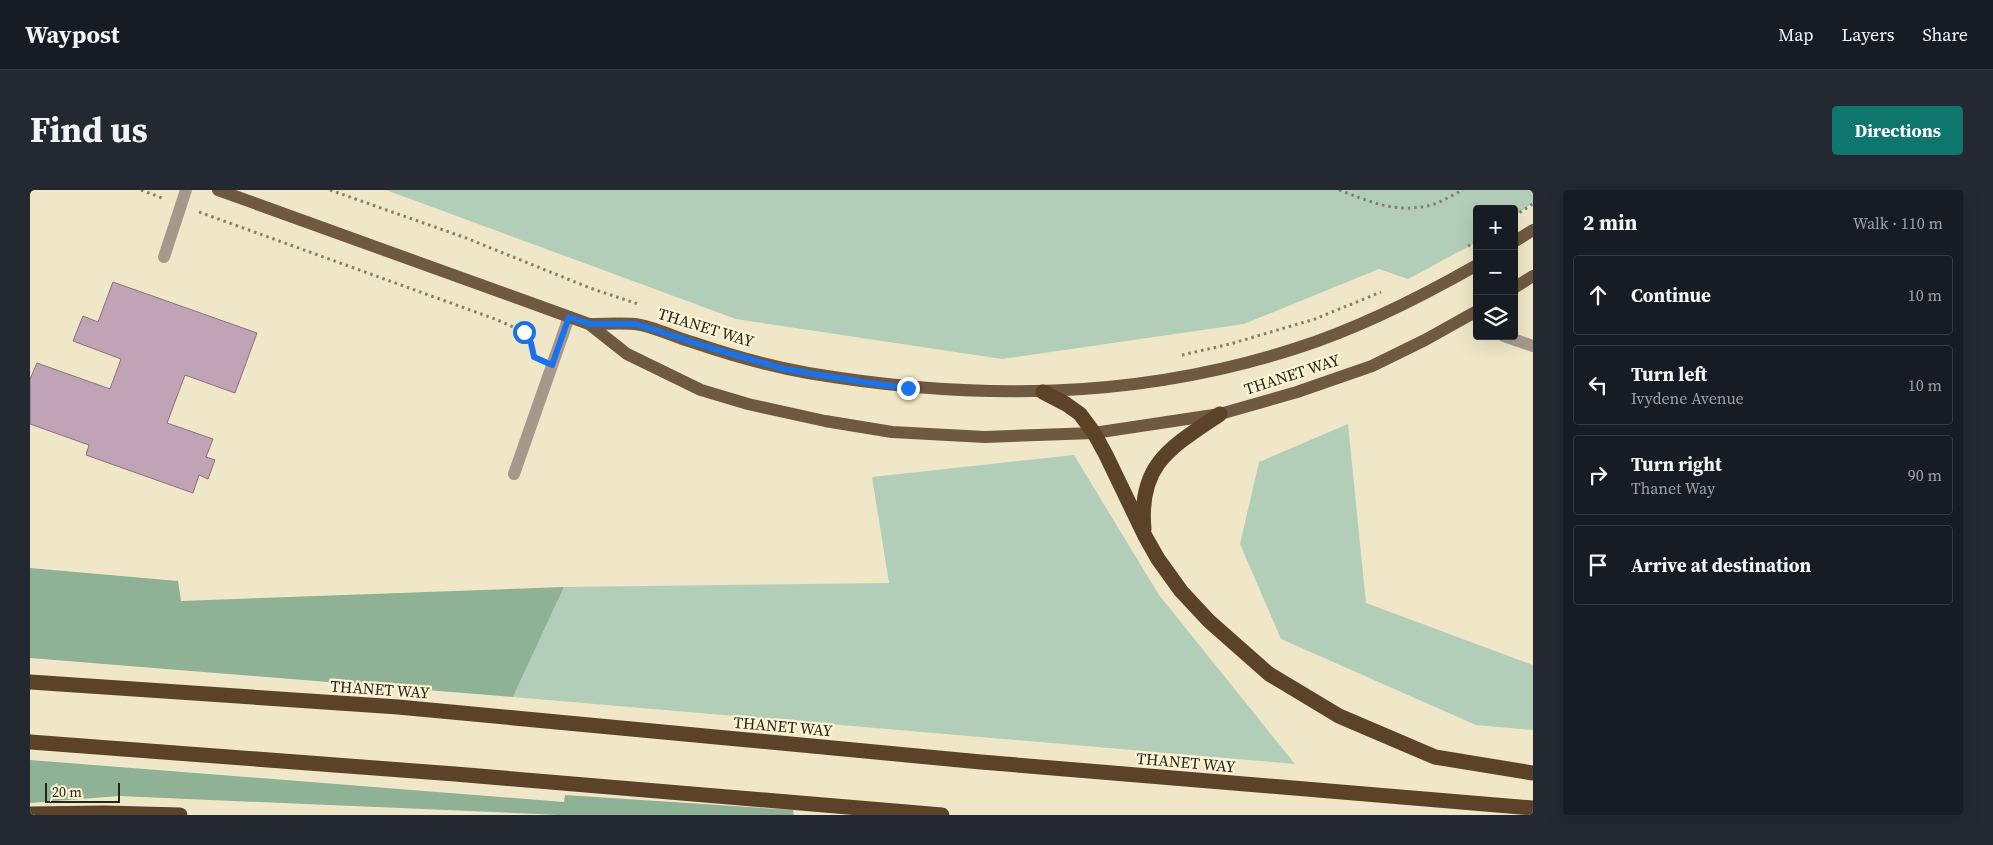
<!DOCTYPE html>
<html lang="en">
<head>
<meta charset="utf-8">
<style>
	:root { --surface:#171b24; --page:#242831; --text:#f1f3f6; --muted:#9ea1a6; --line:#363941; --accent:#0f766e }
	body { margin:0; font-family:"Source Serif 4",serif; background:var(--page); color:var(--text) }
	.controls { position:absolute; right:15px; top:15px; display:grid; overflow:hidden; border-radius:5px; box-shadow:0 5px 20px #0002 }
	.controls button { width:45px; height:45px; display:grid; place-items:center; padding:0; border:0; border-bottom:1px solid var(--line); background:var(--surface); color:var(--text); font:25px sans-serif }
	.scale { position:absolute; left:15px; bottom:12px; width:75px; box-sizing:border-box; padding-left:5px; border:2px solid #272418; border-top:0; font-size:14px; line-height:18px; white-space:nowrap; color:#272418; -webkit-text-stroke:4px #fdf4d5; paint-order:stroke }
	.stop { position:absolute; width:15px; height:15px; margin:-11px; border:4px solid #1a73e8; border-radius:50%; background:#fff }
	.stop.end { background:#1a73e8; border-color:#fff; box-shadow:0 1px 5px #0008 }
	.list { margin:0; padding:0; list-style:none }
	h2 { display:flex; justify-content:space-between; align-items:center; height:65px; margin:0; padding:0 20px; font-size:21px }
	h2 small { font-size:16px; font-weight:400; color:var(--muted) }
	.list li { display:grid; grid-template-columns:32px 1fr auto; gap:15px; align-items:center; box-sizing:border-box; height:80px; margin:0 10px 10px; padding:0 10px; border:1px solid var(--line); border-radius:5px }
	.list b { display:block; font-size:19px; white-space:nowrap }
	.list p { margin:0; font-size:16px; white-space:nowrap; color:var(--muted) }
	.list em { font-size:16px; font-style:normal; color:var(--muted) }
	.icon { flex:none; width:28px; height:28px; fill:none; stroke:currentColor; stroke-width:2; stroke-linecap:round; stroke-linejoin:round }
	.map { position:relative; flex:none; width:1503px; height:625px; overflow:hidden; border-radius:5px }
	header { display:flex; align-items:center; gap:30px; box-sizing:border-box; height:70px; padding:0 25px; background:var(--surface); border-bottom:1px solid var(--line) }
	header strong { font-size:24px }
	nav { display:flex; gap:28px; margin-inline-start:auto; font-size:18px }
	.intro { display:flex; align-items:center; justify-content:space-between; box-sizing:border-box; height:120px; padding:0 30px }
	h1 { margin:0; font-size:35px }
	.button { padding:12px 22px; border-radius:5px; background:var(--accent); color:#fff; font-size:18px; font-weight:700 }
	main { display:flex; gap:30px; padding:0 30px }
	aside { flex:1; background:var(--surface); border-radius:5px; box-shadow:0 5px 20px #0002 }
	.map>svg:first-child { display:block }
	.green { fill:#b3ceb8 }
	.forest { fill:#8fb297 }
	.building { fill:#c0a3b5; stroke:#8b7080 }
	.lines { fill:none; stroke-linecap:round; stroke-linejoin:round }
	.path { stroke:#847f6a; stroke-width:3; stroke-dasharray:2.5 4; stroke-linecap:butt }
	.minor { stroke:#a6998c; stroke-width:12 }
	.major { stroke:#6f5942; stroke-width:12 }
	.highway { stroke:#5c4227; stroke-width:15 }
	.route { stroke:#1a73e8; stroke-width:6 }
	.labels { text-anchor:middle; dominant-baseline:central; stroke-width:4.5; stroke-linejoin:round; paint-order:stroke }
	.street-label { font-size:16px; fill:#272418; stroke:#fdf4d5 }
</style>
</head>
<body>
<header>
<strong>Waypost</strong>
<nav><a>Map</a><a>Layers</a><a>Share</a></nav>
</header>
<div class="intro"><h1>Find us</h1><a class="button">Directions</a></div>
<main>
<div class="map">
<svg width="1503" height="625" viewBox="0 0 1503 625">
	<rect width="100%" height="100%" fill="#efe7c8"/>
	<!-- green -->
	<g class="green">
		<polygon points="356,0 1503,0 1503,13 1484,26 1484,19 1447,19 1447,52 1378,89 1349,79 1214,134 972,169 706,129"/>
		<polygon points="1318,234 1336,413 1503,475 1503,540 1446,535 1251,449 1210,354 1229,272"/>
		<polygon points="1044,265 1129,405 1265,574 483,507 534,397 859,393 842,287"/>
	</g>
	<!-- forest -->
	<g class="forest">
		<polygon points="0,378 148,391 151,411 534,397 483,507 0,468"/>
		<polygon points="0,570 534,612 535,605 763,620 764,625 530,625 89,606 0,613"/>
	</g>
	<!-- building -->
	<polygon class="building" points="83,92 227,143 205,203 155,185 137,233 183,249 176,267 185,270 178,289 169,285 163,303 56,265 59,255 0,234 0,189 7,173 80,199 91,169 43,151 53,126 68,132"/>
	<g class="lines">
		<!-- path -->
		<g class="path">
			<polyline points="111,0 135,9"/>
			<polyline points="300,0 436,48 560,98 608,114"/>
			<path d="M1309,0C1339,11 1363,23 1397,16C1409,14 1422,5 1433,0"/>
			<path d="M169,22L465,129C483,137 504,143 504,167"/>
			<polyline points="1484,26 1503,14"/>
			<polyline points="1438,56 1447,52"/>
			<polyline points="1152,165 1200,154 1285,129 1351,102"/>
		</g>
		<!-- minor -->
		<g class="minor">
			<polyline points="134,67 156,0"/>
			<polyline points="1474,146 1503,156"/>
			<polyline points="484,284 539,127"/>
		</g>
		<!-- major -->
		<g class="major">
			<polyline points="188,0 559,134 597,164 671,200 718,214 795,231 862,242 955,247 1064,243 1190,224 1267,202 1342,176 1395,150 1447,121"/>
			<polyline points="1484,52 1503,40"/>
			<polyline points="1484,98 1503,86"/>
			<path d="M559,134C574,134 590,133 605,134C622,136 645,147 662,152C700,165 739,176 778,183C944,211 1106,210 1267,158C1330,138 1389,108 1447,75"/>
		</g>
		<!-- highway -->
		<g class="highway">
			<polyline points="1013,202 1036,214 1050,224 1064,243 1076,265 1115,346 1128,369 1151,401 1179,431 1239,484 1309,526 1405,567 1503,583"/>
			<path d="M1114,339C1108,273 1142,257 1190,224"/>
			<polyline points="0,492 368,517 951,572 1503,618"/>
			<polyline points="0,552 425,584 912,625"/>
			<polyline points="0,624 74,623 150,625"/>
		</g>
	</g>
	<g class="lines">
		<!-- route -->
		<polyline class="route" points="494,142 501,153 504,167 522,175 539,127 559,134 606,134 681,158 754,179 833,192 878,198"/>
	</g>
	<g class="labels">
		<!-- street labels -->
		<g class="street-label">
			<text transform="translate(676 137) rotate(17)">THANET WAY</text>
			<text transform="translate(1262 184) rotate(-18)">THANET WAY</text>
			<text transform="translate(350 499) rotate(4)">THANET WAY</text>
			<text transform="translate(753 536) rotate(5)">THANET WAY</text>
			<text transform="translate(1156 572) rotate(5)">THANET WAY</text>
		</g>
	</g>
</svg>
<div class="controls">
<button>+</button>
<button>−</button>
<button><svg class="icon" aria-label="layers" viewBox="0 0 24 24"><path d="M12 4l9 5-9 5-9-5zM3 14l9 5 9-5"/></svg></button>
</div>
<div class="scale">20 m</div>
<div class="stop" style="left:494px;top:142px"></div>
<div class="stop end" style="left:878px;top:198px"></div>
</div>
<aside>
<h2>2 min<small>Walk · 110 m</small></h2>
<ul class="list">
<li><svg class="icon" aria-label="ahead" viewBox="0 0 24 24"><path d="M12 20V5M6 11l6-6 6 6"/></svg><div><b>Continue</b></div><em>10 m</em></li>
<li><svg class="icon" aria-label="left" viewBox="0 0 24 24"><path d="M17 20v-9H6M10 6l-5 5 5 5"/></svg><div><b>Turn left</b><p>Ivydene Avenue</p></div><em>10 m</em></li>
<li><svg class="icon" aria-label="right" viewBox="0 0 24 24"><path d="M7 20v-9h11M14 6l5 5-5 5"/></svg><div><b>Turn right</b><p>Thanet Way</p></div><em>90 m</em></li>
<li><svg class="icon" aria-label="arrive" viewBox="0 0 24 24"><path d="M6 21V4h12l-3 4 3 4H6"/></svg><div><b>Arrive at destination</b></div></li>
</ul>
</aside>
</main>
</body>
</html>
